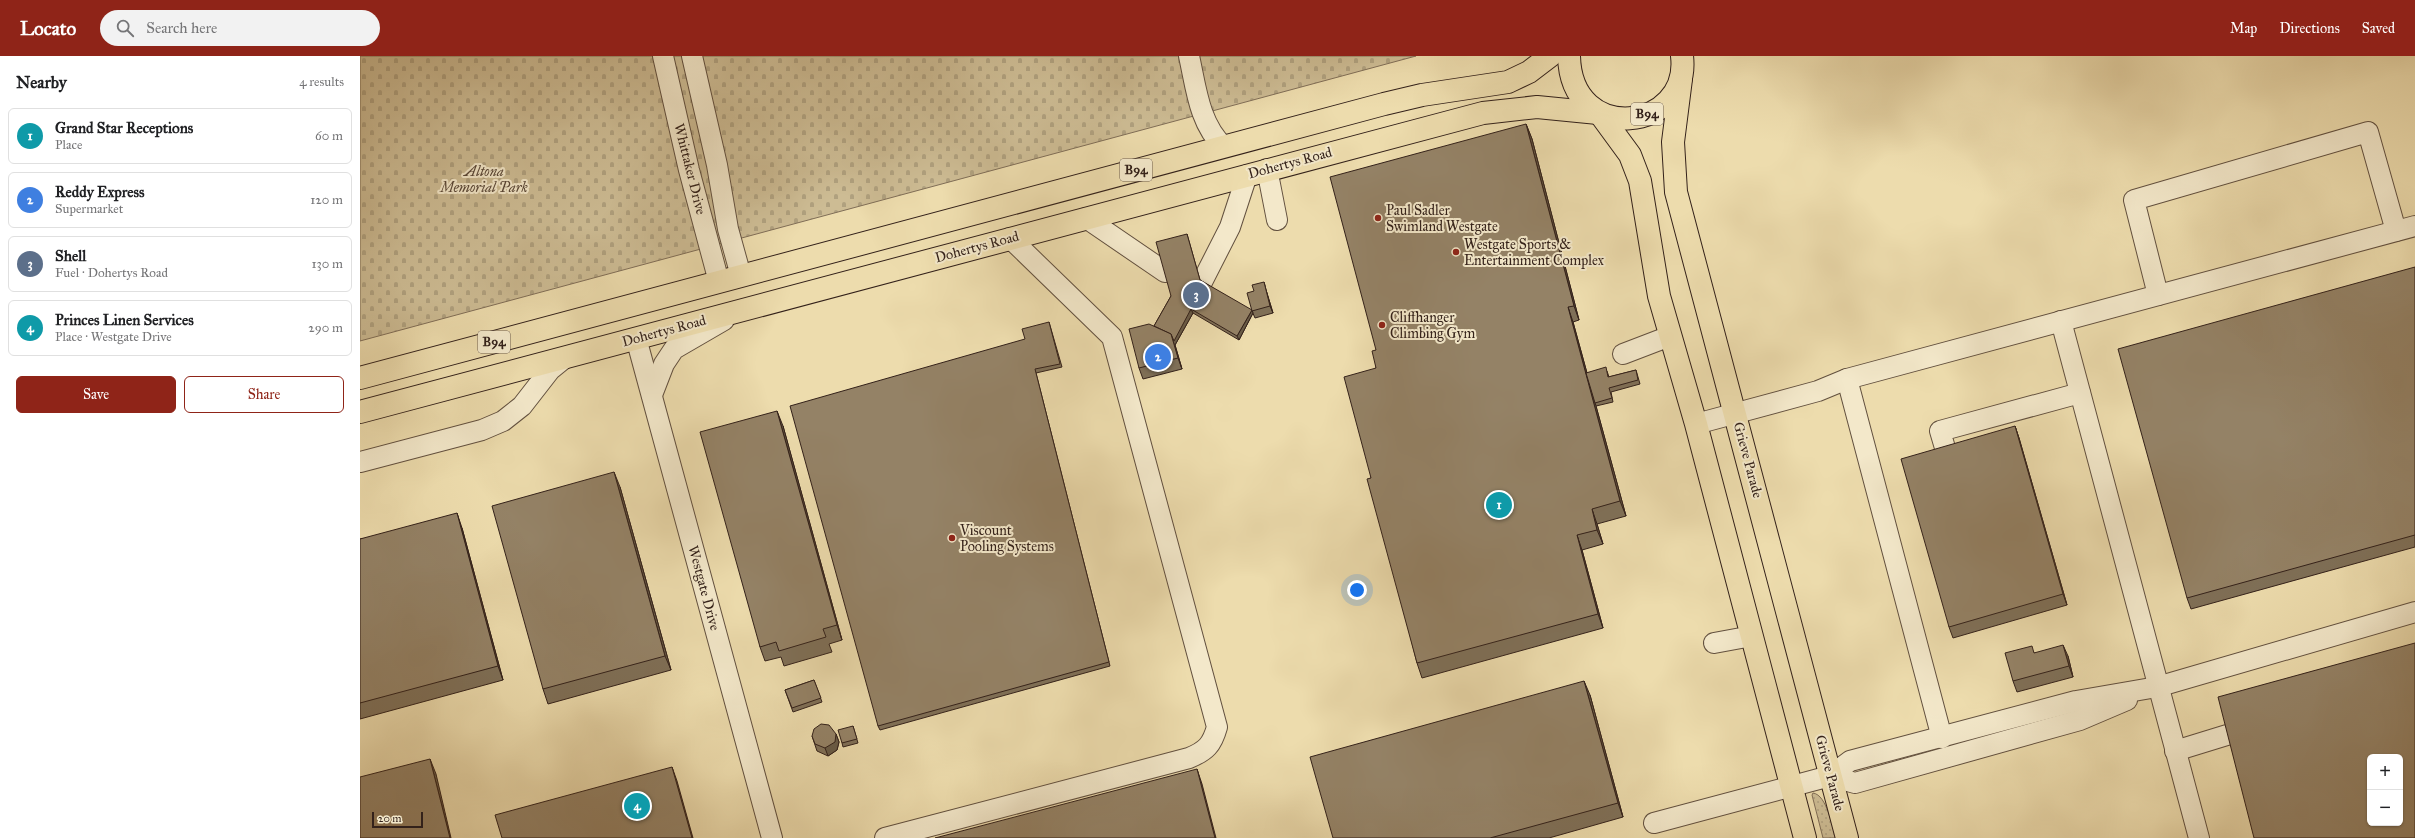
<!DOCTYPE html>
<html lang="en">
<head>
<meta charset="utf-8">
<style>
	:root { --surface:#fff; --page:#f2f2f2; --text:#202124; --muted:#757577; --line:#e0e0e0; --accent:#8f2418 }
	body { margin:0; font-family:"IM FELL Great Primer",serif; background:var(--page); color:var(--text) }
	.controls { position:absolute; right:12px; bottom:12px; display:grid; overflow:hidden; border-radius:6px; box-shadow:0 1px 3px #0004 }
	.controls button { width:36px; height:36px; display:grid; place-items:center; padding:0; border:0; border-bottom:1px solid var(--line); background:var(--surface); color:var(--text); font:20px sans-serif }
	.scale { position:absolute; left:12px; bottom:10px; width:51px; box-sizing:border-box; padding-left:4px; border:2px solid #33211a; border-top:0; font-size:11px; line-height:14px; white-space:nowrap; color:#33211a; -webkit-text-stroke:3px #f3e8ca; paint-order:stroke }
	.you { position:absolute; left:997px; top:534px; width:14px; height:14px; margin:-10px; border:3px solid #fff; border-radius:50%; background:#1a73e8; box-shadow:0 0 0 6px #1a73e833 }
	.badge { display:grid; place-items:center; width:26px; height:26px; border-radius:50%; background:var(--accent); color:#fff; font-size:13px; font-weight:700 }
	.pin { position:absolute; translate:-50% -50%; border:2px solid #fff; box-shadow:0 1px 4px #0006 }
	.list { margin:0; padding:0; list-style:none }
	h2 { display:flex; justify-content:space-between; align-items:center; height:52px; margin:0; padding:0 16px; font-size:17px }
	h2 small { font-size:13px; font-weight:400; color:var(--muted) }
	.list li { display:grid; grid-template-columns:26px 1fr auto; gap:12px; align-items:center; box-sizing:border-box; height:56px; margin:0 8px 8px; padding:0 8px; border:1px solid var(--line); border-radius:6px }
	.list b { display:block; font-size:15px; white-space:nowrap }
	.list p { margin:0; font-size:13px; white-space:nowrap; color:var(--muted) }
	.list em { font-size:13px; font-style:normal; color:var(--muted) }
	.actions { display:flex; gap:8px; padding:12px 16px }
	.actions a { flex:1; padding:9px 0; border:1px solid var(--accent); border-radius:6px; text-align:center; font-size:14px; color:var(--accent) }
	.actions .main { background:var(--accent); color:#fff }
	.icon { flex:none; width:22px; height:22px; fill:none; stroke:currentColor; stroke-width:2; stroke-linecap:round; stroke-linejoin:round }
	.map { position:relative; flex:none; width:2055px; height:782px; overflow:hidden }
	header { display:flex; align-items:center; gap:24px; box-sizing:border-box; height:56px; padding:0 20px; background:var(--accent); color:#fff }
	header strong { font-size:19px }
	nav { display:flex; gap:22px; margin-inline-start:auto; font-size:14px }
	.search { width:280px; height:36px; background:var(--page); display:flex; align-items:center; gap:10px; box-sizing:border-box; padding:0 14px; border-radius:22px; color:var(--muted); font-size:15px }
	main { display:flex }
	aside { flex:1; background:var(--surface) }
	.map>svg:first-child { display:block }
	.grass { fill:url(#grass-dots); stroke:#806e57 }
	.cemetery { fill:url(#cemetery-stones); stroke:#806e57 }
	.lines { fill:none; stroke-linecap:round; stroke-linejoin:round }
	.minor-casing { stroke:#62503f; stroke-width:22 }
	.major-casing { stroke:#33211a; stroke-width:24 }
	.minor { stroke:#f3e8ca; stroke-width:20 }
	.major { stroke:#eddcad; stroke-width:22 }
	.wall { fill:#7f7058; stroke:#33211a }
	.shaded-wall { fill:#685b47; stroke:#33211a }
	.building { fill:#948266; stroke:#33211a; fill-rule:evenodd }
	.poi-dot { fill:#8f2418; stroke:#f3e8ca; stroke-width:1.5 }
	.labels { text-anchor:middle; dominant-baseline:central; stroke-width:4; stroke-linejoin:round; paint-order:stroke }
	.shield { fill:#f3e8ca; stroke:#6d5d4f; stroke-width:1 }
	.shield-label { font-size:13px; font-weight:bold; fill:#33211a }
	.street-label { font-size:14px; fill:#33211a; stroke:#f3e8ca }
	.park-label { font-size:14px; font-style:italic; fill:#5a4838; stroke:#f3e8ca }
	.poi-label { font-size:14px; fill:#33211a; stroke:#f3e8ca; text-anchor:start }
</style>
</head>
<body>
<header>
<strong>Locato</strong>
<div class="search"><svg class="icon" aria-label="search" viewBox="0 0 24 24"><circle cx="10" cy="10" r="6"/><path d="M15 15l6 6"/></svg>Search here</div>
<nav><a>Map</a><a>Directions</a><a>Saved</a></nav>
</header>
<main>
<aside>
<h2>Nearby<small>4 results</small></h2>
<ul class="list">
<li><span class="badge" style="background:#0f9aa8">1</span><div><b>Grand Star Receptions</b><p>Place</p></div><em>60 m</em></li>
<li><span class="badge" style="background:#3f7fe0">2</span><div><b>Reddy Express</b><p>Supermarket</p></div><em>120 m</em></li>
<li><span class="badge" style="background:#5c6f8a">3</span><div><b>Shell</b><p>Fuel · Dohertys Road</p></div><em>130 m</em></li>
<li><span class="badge" style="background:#0f9aa8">4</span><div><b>Princes Linen Services</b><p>Place · Westgate Drive</p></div><em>290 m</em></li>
</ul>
<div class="actions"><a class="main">Save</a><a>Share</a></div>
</aside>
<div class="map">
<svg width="2055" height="782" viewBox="0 0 2055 782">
	<defs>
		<pattern id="grass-dots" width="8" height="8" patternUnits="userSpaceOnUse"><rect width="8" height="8" fill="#cdbc94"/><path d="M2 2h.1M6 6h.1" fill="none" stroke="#b0a17f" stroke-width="1.8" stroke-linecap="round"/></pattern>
		<pattern id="cemetery-stones" width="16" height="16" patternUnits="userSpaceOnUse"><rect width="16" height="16" fill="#cdbc94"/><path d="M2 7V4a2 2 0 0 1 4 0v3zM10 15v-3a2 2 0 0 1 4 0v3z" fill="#b0a17f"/></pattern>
	</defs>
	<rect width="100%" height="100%" fill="#eddcad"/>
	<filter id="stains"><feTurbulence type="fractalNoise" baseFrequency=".005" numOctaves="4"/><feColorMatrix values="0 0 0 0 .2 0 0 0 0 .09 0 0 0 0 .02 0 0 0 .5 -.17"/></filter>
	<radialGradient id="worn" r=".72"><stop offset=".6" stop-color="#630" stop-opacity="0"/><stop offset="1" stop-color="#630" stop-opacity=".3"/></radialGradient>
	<!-- grass -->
	<path class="grass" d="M1453,737C1467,739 1472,771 1476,782H1463L1452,739Z"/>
	<!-- cemetery -->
	<polygon class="cemetery" points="0,0 1056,0 0,285"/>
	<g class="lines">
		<!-- minor casing -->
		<g class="minor-casing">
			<g id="minor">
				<polyline points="303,0 329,114 359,226"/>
				<polyline points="332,0 357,109 368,173 381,220"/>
				<path d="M829,0C836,31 839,68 864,91"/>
				<polyline points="907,113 917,164"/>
				<polyline points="726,162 805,216"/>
				<polyline points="841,228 870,171 887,119"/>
				<polyline points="1798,239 1774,144 2008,76 2036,175"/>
				<polyline points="1701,265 1839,782"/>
				<polyline points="276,282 412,782"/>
				<polyline points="1263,298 1310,280"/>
				<polyline points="1487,323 1582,682"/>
				<polyline points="292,339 304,308 314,293 364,264"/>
				<polyline points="1336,368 1458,335 1487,323 2055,170"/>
				<polyline points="1588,402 1580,375 1720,337"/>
				<polyline points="0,406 122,374 143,365 162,350 190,314 206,301"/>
				<polyline points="1354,587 1392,580"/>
				<polyline points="1815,695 1867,679"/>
				<polyline points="1470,720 1495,727 1720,664 1767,644"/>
				<polyline points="1294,767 1470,720 1490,705 1716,645 1797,631 2055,556"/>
				<path d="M525,782L829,702C846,695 852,689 857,671L752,281L650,182"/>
			</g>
		</g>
		<!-- major casing -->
		<g class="major-casing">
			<g id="major">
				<path d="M1209,0C1211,91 1331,75 1322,0"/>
				<polyline points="1321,23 1313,86 1316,136 1487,782"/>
				<polyline points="1240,58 1270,99 1280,125 1299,240 1336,368 1445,782"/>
				<polyline points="0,322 1024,48 1062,39 1148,26 1169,16 1190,0"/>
				<polyline points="0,356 1123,57 1177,51 1238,57"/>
			</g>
		</g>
		<!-- minor -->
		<use href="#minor" class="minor"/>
		<!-- major -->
		<use href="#major" class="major"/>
	</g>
	<!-- wall -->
	<g class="wall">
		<polygon points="1166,68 1172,83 1219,264 1213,266 1227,317 1247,315 1249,321 1276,314 1280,328 1251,336 1253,346 1236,350 1266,460 1237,468 1243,488 1222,494 1243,572 1062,622 1057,607 1011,422 1016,312 1016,294"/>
		<polygon points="827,178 840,224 893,257 879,284 833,257 815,289 822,313 783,323 779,312 794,270 811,240"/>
		<polygon points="2055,211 2055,491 1831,553 1827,542"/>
		<polygon points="906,234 913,257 895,262 892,255"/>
		<polygon points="689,266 702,311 676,317 750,610 520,674 518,670"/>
		<polygon points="423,370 482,584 469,588 472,596 424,610 421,601 405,605 400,591"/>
		<polygon points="1655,370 1659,382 1707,549 1593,582 1589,571"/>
		<polygon points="260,431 311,614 188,648 183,633"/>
		<polygon points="102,472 143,624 0,663 0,483"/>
		<polygon points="1674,597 1708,600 1713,621 1657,636 1653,625"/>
		<polygon points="454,624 462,646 433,656 425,634"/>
		<polygon points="1230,639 1263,761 1189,782 973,782"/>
		<polygon points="493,670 498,687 483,691 482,687"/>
		<polygon points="476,678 479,686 477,694 468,700 457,695 452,680"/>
	</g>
	<!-- shaded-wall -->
	<g class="shaded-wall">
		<polygon points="1166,68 1172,83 1219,264 1214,250"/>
		<polygon points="904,226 906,234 913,257 910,250"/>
		<polygon points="1208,251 1213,266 1266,460 1260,445"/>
		<polygon points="831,253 833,257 815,289 822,313 818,302 811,278"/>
		<polygon points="892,254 893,257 879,284 877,280"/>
		<polygon points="417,355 423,370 482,584 477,569"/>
		<polygon points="1655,370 1659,382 1707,549 1703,538"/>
		<polygon points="254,416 260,431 311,614 305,600"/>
		<polygon points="1232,453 1237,468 1243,488 1237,474"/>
		<polygon points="97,457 102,472 143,624 138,610"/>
		<polygon points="1217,479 1222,494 1243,572 1238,558"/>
		<polygon points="1703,589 1708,600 1713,621 1709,610"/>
		<polygon points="1224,625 1230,639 1263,761 1258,747"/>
		<polygon points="476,678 479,686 477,694 468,700 465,692"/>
		<polygon points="70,703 76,718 91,782 90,782"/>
		<polygon points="312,711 317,725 333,782 332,782"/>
		<polygon points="837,713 842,728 856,782 855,782"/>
	</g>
	<!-- building -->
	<g class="building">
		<polygon points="1166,68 1214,250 1208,251 1260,445 1232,453 1237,474 1217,479 1238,558 1057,607 1007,423 1011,422 984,321 1016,312 1012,295 1016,294 970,121"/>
		<polygon points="827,178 840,224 892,254 877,280 831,253 814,285 811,278 794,270 811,240 796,186"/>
		<polygon points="2055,211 2055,479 1827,542 1758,293"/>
		<polygon points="904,226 910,250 892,255 887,237 894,235 892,229"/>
		<polygon points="689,266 700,308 675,313 749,606 518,670 430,350 665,283 662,273"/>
		<polygon points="789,268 811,278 818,302 779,312 769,273"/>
		<polygon points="1246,311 1248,321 1276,314 1278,324 1249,332 1252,342 1235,347 1226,317"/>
		<polygon points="417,355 477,569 463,573 466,581 419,595 416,586 400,591 340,376"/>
		<polygon points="1655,370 1703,538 1589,571 1541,403"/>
		<polygon points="254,416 305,600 183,633 132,450"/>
		<polygon points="97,457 138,610 0,647 0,483"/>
		<path d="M2055,587V782H1894L1858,641ZM2010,701H2040V767H2010Z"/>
		<polygon points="1703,589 1709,610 1653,625 1645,597 1672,590 1674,597"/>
		<polygon points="454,624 461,642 432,652 425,634"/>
		<polygon points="1224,625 1258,747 1130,782 973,782 950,701"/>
		<polygon points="461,668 469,669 476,678 475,686 465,692 455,688 452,680 454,673"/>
		<polygon points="493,670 497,683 482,687 478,674"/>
		<polygon points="70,703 90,782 0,782 0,721"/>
		<polygon points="312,711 332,782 142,782 135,759"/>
		<polygon points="837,713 855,782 575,782"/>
	</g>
	<!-- markers -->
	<g class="poi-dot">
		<circle cx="1018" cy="162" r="4"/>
		<circle cx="1096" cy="196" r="4"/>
		<circle cx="1022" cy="269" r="4"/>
		<circle cx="592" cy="482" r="4"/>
	</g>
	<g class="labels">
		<!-- shield labels -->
		<g class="shield">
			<rect x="1271" y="47" width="32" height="22" rx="3"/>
			<rect x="760" y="103" width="32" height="22" rx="3"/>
			<rect x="118" y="275" width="32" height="22" rx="3"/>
		</g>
		<g class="shield-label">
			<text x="1287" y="58">B94</text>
			<text x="776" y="114">B94</text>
			<text x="134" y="286">B94</text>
		</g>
		<!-- street labels -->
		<g class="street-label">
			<text transform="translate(930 107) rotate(-15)">Dohertys Road</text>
			<text transform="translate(330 113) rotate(76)">Whittaker Drive</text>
			<text transform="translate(617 191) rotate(-15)">Dohertys Road</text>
			<text transform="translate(304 275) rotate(-15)">Dohertys Road</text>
			<text transform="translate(1388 404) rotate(75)">Grieve Parade</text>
			<text transform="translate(344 532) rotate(75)">Westgate Drive</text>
			<text transform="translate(1470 717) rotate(75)">Grieve Parade</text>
		</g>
		<!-- park labels -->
		<g class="park-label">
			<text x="124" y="115">Altona<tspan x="124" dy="16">Memorial Park</tspan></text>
		</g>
		<!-- poi labels -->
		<g class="poi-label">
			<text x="1026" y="154">Paul Sadler<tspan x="1026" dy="16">Swimland Westgate</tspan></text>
			<text x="1104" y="188">Westgate Sports &amp;<tspan x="1104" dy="16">Entertainment Complex</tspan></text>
			<text x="1030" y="261">Cliffhanger<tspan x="1030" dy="16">Climbing Gym</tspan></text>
			<text x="600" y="474">Viscount<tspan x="600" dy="16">Pooling Systems</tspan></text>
		</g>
	</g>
	<rect width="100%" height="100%" filter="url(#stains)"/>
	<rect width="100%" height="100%" fill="url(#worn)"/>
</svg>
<div class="controls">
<button>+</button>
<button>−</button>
</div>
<div class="scale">20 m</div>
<div class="you"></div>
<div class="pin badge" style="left:1139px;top:449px;background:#0f9aa8">1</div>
<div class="pin badge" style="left:798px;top:301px;background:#3f7fe0">2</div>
<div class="pin badge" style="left:836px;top:239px;background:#5c6f8a">3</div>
<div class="pin badge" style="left:277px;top:750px;background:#0f9aa8">4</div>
</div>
</main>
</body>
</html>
